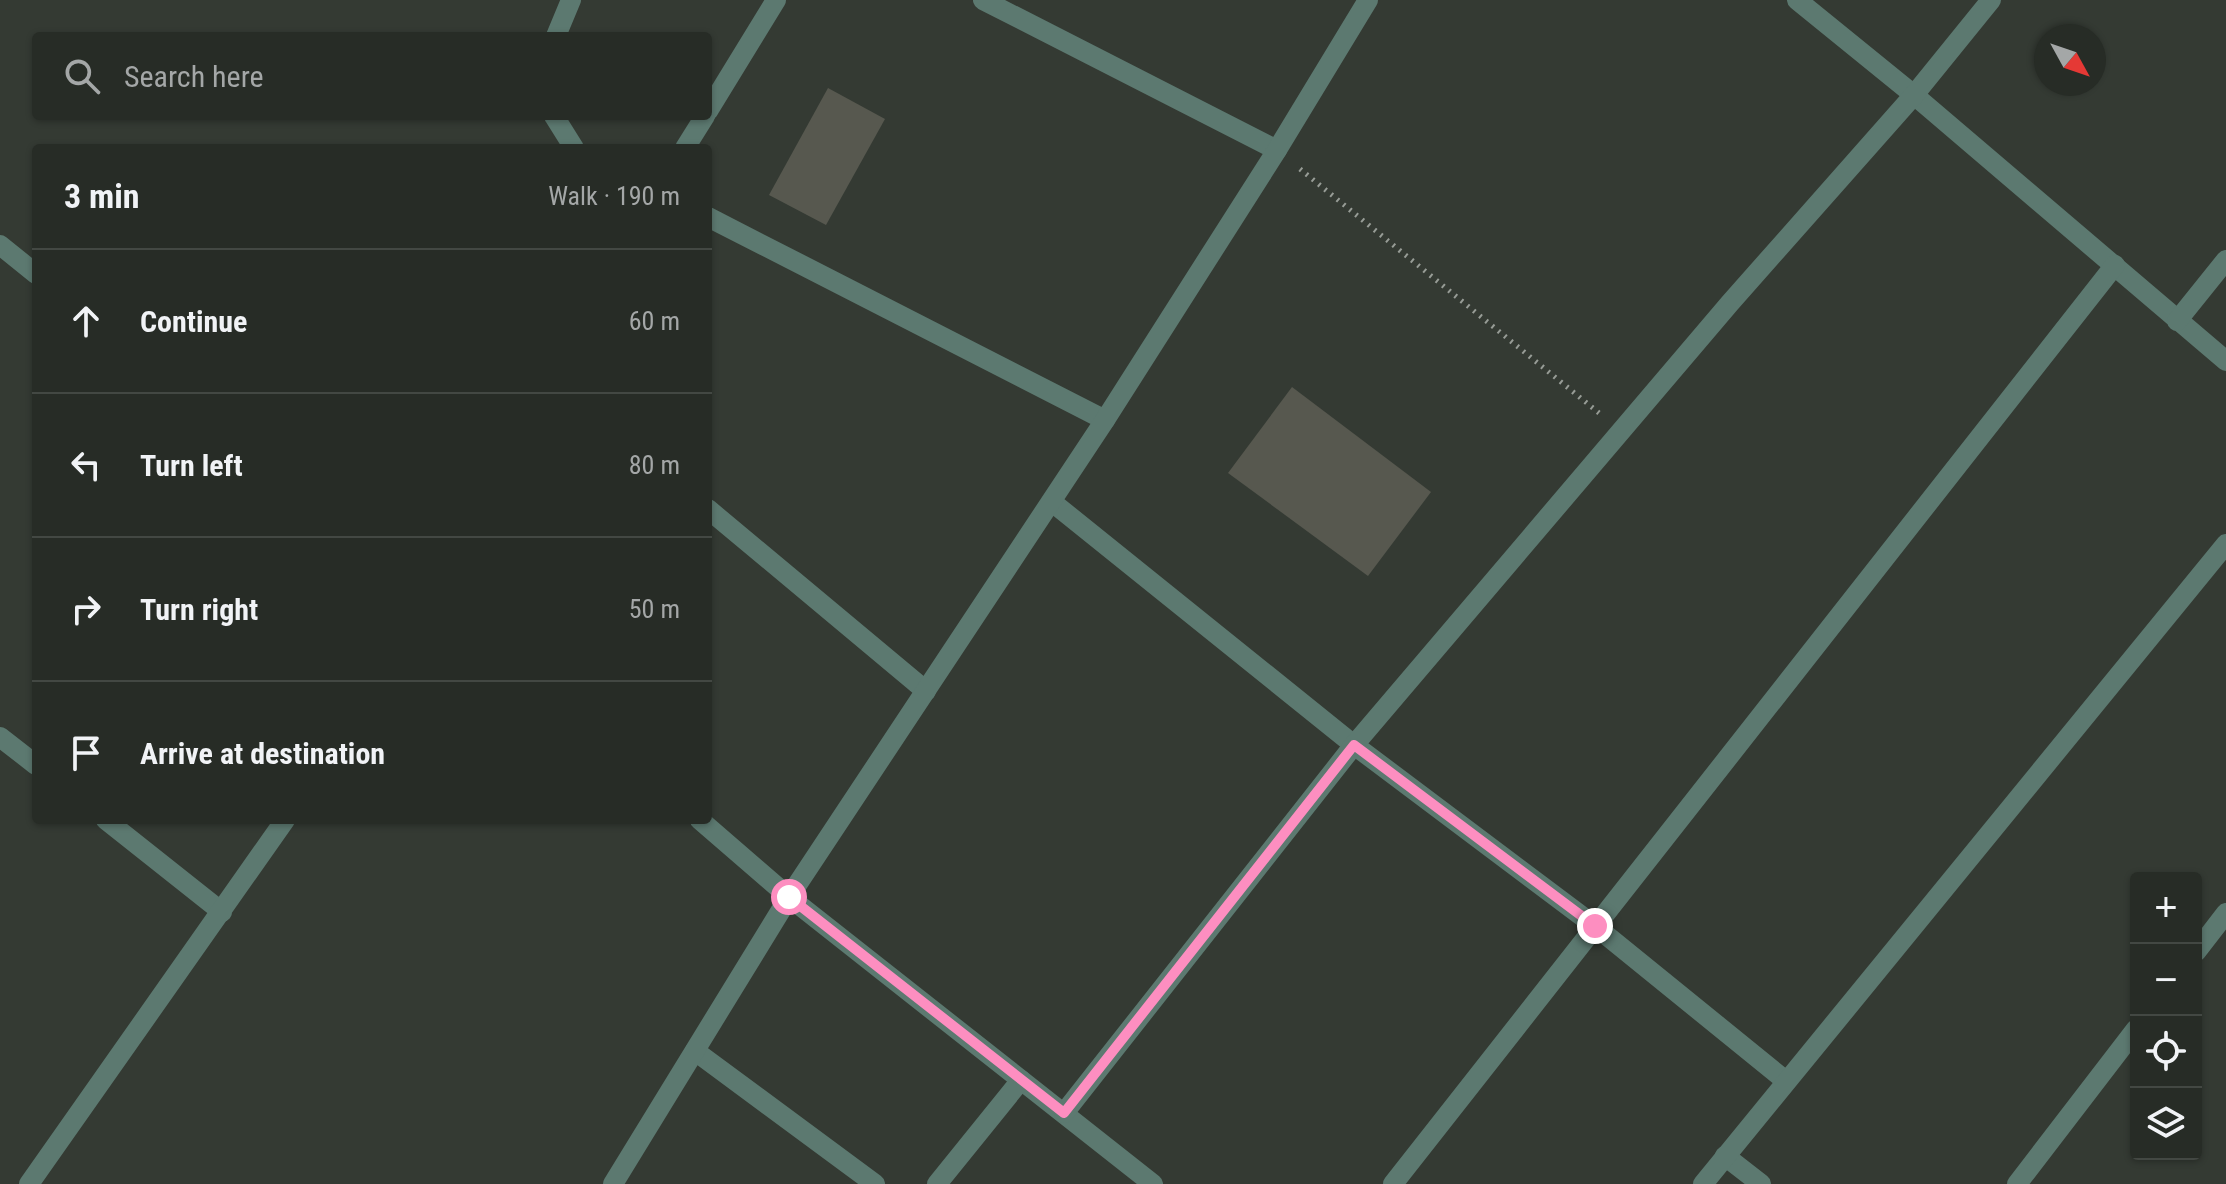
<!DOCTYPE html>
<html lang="en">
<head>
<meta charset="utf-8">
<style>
	:root { --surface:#272c26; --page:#333832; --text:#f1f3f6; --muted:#a4a7a7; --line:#434843 }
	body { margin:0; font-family:"Roboto Condensed",sans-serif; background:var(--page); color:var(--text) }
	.controls { position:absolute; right:24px; bottom:24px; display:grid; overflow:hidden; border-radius:8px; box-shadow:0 2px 6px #0004 }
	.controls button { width:72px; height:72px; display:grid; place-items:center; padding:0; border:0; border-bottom:2px solid var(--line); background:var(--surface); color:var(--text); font:40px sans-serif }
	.compass { position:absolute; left:2034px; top:24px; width:72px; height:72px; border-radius:50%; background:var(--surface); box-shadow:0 2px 6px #0004; rotate:130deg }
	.stop { position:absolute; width:24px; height:24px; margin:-18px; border:6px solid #fd8ec0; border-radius:50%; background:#fff }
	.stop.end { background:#fd8ec0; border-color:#fff; box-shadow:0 2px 8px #0008 }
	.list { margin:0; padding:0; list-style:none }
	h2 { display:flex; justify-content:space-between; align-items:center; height:104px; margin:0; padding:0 32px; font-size:34px }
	h2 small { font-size:26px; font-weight:400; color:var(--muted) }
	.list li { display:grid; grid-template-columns:52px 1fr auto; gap:24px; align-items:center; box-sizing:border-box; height:144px; padding:0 32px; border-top:2px solid var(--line) }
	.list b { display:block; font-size:30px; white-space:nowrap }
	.list em { font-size:26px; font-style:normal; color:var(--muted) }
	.icon { flex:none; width:44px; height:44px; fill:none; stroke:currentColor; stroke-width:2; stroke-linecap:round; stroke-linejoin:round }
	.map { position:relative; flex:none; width:2226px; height:1184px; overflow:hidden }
	.search { position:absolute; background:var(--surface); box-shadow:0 2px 6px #0004; left:32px; top:32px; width:680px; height:88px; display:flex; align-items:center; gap:20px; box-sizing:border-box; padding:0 28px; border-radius:8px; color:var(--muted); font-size:30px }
	.panel { position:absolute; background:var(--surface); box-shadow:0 2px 6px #0004; left:32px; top:144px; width:680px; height:680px; border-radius:8px }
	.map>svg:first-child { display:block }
	.building { fill:#57584f }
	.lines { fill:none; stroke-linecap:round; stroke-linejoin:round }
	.path { stroke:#979c96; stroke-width:5; stroke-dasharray:2 6; stroke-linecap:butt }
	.minor { stroke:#5c7970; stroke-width:20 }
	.route { stroke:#fd8ec0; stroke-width:10 }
</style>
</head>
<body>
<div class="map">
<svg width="2226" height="1184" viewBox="0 0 2226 1184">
	<rect width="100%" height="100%" fill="#343a33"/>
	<!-- building -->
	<g class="building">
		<polygon points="828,88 885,119 826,225 769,195"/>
		<polygon points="1292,387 1431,492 1368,576 1228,473"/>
	</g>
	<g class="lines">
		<!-- path -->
		<polyline class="path" points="1300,169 1599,413"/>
		<!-- minor -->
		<g class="minor">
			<polyline points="983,0 1277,150"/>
			<polyline points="1797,0 1914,95 2226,361"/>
			<polyline points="556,36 571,0"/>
			<polyline points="708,111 776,0"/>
			<polyline points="554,116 574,148"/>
			<polyline points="685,148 705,116"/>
			<polyline points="708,217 1105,420"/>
			<polyline points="0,245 36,274"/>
			<polyline points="2177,321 2226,260"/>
			<polyline points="1052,502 1354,745 1595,926 1786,1081"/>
			<polyline points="708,509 926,691"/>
			<polyline points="0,737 36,765"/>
			<polyline points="106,820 222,912"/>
			<polyline points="700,820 789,897 1153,1184"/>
			<polyline points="2196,952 2226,913"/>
			<polyline points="695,1051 875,1184"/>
			<polyline points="1064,1113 1354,745 1730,303 1914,95 1991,0"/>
			<polyline points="1725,1156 1761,1184"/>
			<polyline points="29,1184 285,820"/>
			<polyline points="613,1184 789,897 1105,420 1277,150 1368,0"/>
			<polyline points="937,1184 1021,1080"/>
			<polyline points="1393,1184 2115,265"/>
			<polyline points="1703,1184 2226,544"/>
			<polyline points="2017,1184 2136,1029"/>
		</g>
	</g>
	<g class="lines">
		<!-- route -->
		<polyline class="route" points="789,897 1064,1113 1354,745 1595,926"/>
	</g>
</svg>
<div class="controls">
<button>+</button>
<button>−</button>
<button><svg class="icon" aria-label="locate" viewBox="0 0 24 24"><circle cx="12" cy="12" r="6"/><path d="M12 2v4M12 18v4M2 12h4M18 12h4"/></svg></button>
<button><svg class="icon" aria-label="layers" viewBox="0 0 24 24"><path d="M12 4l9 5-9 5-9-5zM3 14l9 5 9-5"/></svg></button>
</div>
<svg class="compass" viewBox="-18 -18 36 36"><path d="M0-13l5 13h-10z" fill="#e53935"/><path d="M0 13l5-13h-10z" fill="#a4a7a7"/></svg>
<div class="stop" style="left:789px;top:897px"></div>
<div class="stop end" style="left:1595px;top:926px"></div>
<div class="search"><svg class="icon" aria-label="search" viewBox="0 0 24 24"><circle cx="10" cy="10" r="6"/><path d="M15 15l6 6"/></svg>Search here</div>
<section class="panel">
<h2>3 min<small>Walk · 190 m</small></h2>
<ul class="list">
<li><svg class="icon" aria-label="ahead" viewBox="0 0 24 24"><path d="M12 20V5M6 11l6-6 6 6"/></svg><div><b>Continue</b></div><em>60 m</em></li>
<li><svg class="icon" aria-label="left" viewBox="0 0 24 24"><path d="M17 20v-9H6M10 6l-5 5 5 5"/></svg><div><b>Turn left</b></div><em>80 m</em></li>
<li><svg class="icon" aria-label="right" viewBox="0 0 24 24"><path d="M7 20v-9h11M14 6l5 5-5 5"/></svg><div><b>Turn right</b></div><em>50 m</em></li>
<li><svg class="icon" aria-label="arrive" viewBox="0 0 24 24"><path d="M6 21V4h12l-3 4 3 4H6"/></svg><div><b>Arrive at destination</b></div></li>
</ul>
</section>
</div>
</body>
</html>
